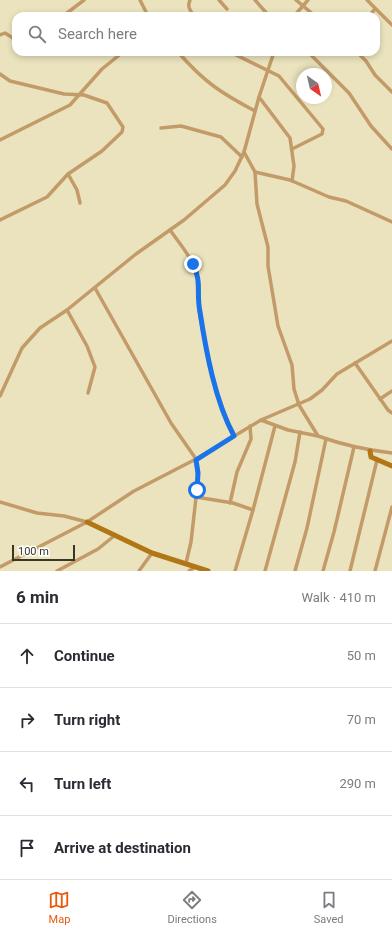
<!DOCTYPE html>
<html lang="en">
<head>
<meta charset="utf-8">
<style>
	:root { --surface:#fff; --page:#f2f2f3; --text:#2b2b33; --muted:#7c7c81; --line:#e1e1e2; --accent:#ea580c }
	body { margin:0; font-family:Roboto,sans-serif; background:var(--page); color:var(--text) }
	.compass { position:absolute; left:296px; top:68px; width:36px; height:36px; border-radius:50%; background:var(--surface); box-shadow:0 2px 6px #0003; rotate:146deg }
	.scale { position:absolute; left:12px; bottom:10px; width:63px; box-sizing:border-box; padding-left:4px; border:2px solid #383627; border-top:0; font-size:11px; line-height:14px; white-space:nowrap; color:#383627; -webkit-text-stroke:3px #fff; paint-order:stroke }
	.stop { position:absolute; width:12px; height:12px; margin:-9px; border:3px solid #1a73e8; border-radius:50%; background:#fff }
	.stop.end { background:#1a73e8; border-color:#fff; box-shadow:0 1px 4px #0008 }
	.list { margin:0; padding:0; list-style:none }
	h2 { display:flex; justify-content:space-between; align-items:center; height:52px; margin:0; padding:0 16px; font-size:17px }
	h2 small { font-size:13px; font-weight:400; color:var(--muted) }
	.list li { display:grid; grid-template-columns:26px 1fr auto; gap:12px; align-items:center; box-sizing:border-box; height:64px; padding:0 16px; border-top:1px solid var(--line) }
	.list b { display:block; font-size:15px; white-space:nowrap }
	.list em { font-size:13px; font-style:normal; color:var(--muted) }
	.icon { flex:none; width:22px; height:22px; fill:none; stroke:currentColor; stroke-width:2; stroke-linecap:round; stroke-linejoin:round }
	.map { position:relative; flex:none; width:392px; height:571px; overflow:hidden }
	.search { position:absolute; background:var(--surface); box-shadow:0 2px 6px #0003; left:12px; right:12px; top:12px; height:44px; display:flex; align-items:center; gap:10px; box-sizing:border-box; padding:0 14px; border-radius:12px; color:var(--muted); font-size:15px }
	.sheet { height:308px; background:var(--surface) }
	nav { display:flex; justify-content:space-around; align-items:center; box-sizing:border-box; height:56px; border-top:1px solid var(--line); background:var(--surface); font-size:11px; color:var(--muted) }
	nav a { display:grid; justify-items:center; gap:2px }
	nav .on { color:var(--accent) }
	.map>svg:first-child { display:block }
	.lines { fill:none; stroke-linecap:round; stroke-linejoin:round }
	.street { stroke:#c39b68; stroke-width:3.5 }
	.secondary { stroke:#b17717; stroke-width:5 }
	.route { stroke:#1a73e8; stroke-width:5 }
</style>
</head>
<body>
<div class="map">
<svg width="392" height="571" viewBox="0 0 392 571">
	<rect width="100%" height="100%" fill="#eae3be"/>
	<g class="lines">
		<!-- street -->
		<g class="street">
			<polyline points="140,0 148,16"/>
			<path d="M190,0C187,7 190,10 194,16"/>
			<polyline points="219,0 227,9"/>
			<polyline points="255,0 269,16"/>
			<polyline points="296,0 315,16"/>
			<polyline points="367,0 392,25"/>
			<polyline points="63,16 84,0"/>
			<polyline points="294,16 308,0"/>
			<polyline points="369,16 375,9"/>
			<polyline points="0,35 5,33 16,40"/>
			<path d="M178,52C204,82 221,93 255,111"/>
			<polyline points="230,52 279,76 323,129 322,134 292,149"/>
			<polyline points="308,52 349,93 371,126 392,149"/>
			<polyline points="357,52 366,61 375,75 392,92"/>
			<polyline points="0,74 10,81 64,94 84,95 107,103 123,127 122,132 102,151 68,174 47,197 0,220"/>
			<polyline points="259,97 290,138 294,166 292,181"/>
			<polyline points="161,128 181,126 221,137 242,157"/>
			<polyline points="0,140 70,105 102,69 123,52"/>
			<path d="M244,152L255,172L257,204L268,247V266L278,326L292,365L294,389L299,405L318,436C343,445 366,450 392,453"/>
			<polyline points="255,172 290,180 329,197 346,201 392,222"/>
			<polyline points="68,174 77,190 80,203"/>
			<path d="M170,230C180,244 192,258 197,274C201,285 198,298 199,310C205,347 217,404 235,436"/>
			<polyline points="95,288 171,423 196,459 198,480 191,542 186,563"/>
			<polyline points="67,310 87,346 95,367 88,393"/>
			<polyline points="355,363 388,410 392,413"/>
			<polyline points="0,396 22,348 40,328 67,310 136,254 184,220 225,185 235,171 244,152 259,97 274,52"/>
			<polyline points="380,399 392,391"/>
			<polyline points="261,420 288,430 318,436"/>
			<polyline points="196,497 233,503 253,510"/>
			<polyline points="0,502 37,513 64,516 87,522"/>
			<polyline points="230,503 237,472 251,439 250,426"/>
			<polyline points="0,567 87,522 134,491 196,459 261,420 310,399 322,390 337,374 392,341"/>
			<polyline points="57,571 98,549 114,536"/>
			<polyline points="139,571 152,553"/>
			<polyline points="189,571 195,567"/>
			<polyline points="235,571 253,510 275,426"/>
			<polyline points="265,571 295,462 300,432"/>
			<polyline points="295,571 307,528 326,439"/>
			<polyline points="323,571 334,532 354,447"/>
			<polyline points="350,571 377,460"/>
			<polyline points="375,571 392,507"/>
		</g>
		<!-- secondary -->
		<g class="secondary">
			<polyline points="370,451 371,457 392,466"/>
			<polyline points="87,522 152,553 208,571"/>
		</g>
	</g>
	<g class="lines">
		<!-- route -->
		<path class="route" d="M193,264C202,282 196,293 200,312C206,351 215,401 234,436L196,460L198,473L197,490"/>
	</g>
</svg>
<svg class="compass" viewBox="-18 -18 36 36"><path d="M0-13l5 13h-10z" fill="#e53935"/><path d="M0 13l5-13h-10z" fill="#7c7c81"/></svg>
<div class="scale">100 m</div>
<div class="stop" style="left:197px;top:490px"></div>
<div class="stop end" style="left:193px;top:264px"></div>
<div class="search"><svg class="icon" aria-label="search" viewBox="0 0 24 24"><circle cx="10" cy="10" r="6"/><path d="M15 15l6 6"/></svg>Search here</div>
</div>
<section class="sheet">
<h2>6 min<small>Walk · 410 m</small></h2>
<ul class="list">
<li><svg class="icon" aria-label="ahead" viewBox="0 0 24 24"><path d="M12 20V5M6 11l6-6 6 6"/></svg><div><b>Continue</b></div><em>50 m</em></li>
<li><svg class="icon" aria-label="right" viewBox="0 0 24 24"><path d="M7 20v-9h11M14 6l5 5-5 5"/></svg><div><b>Turn right</b></div><em>70 m</em></li>
<li><svg class="icon" aria-label="left" viewBox="0 0 24 24"><path d="M17 20v-9H6M10 6l-5 5 5 5"/></svg><div><b>Turn left</b></div><em>290 m</em></li>
<li><svg class="icon" aria-label="arrive" viewBox="0 0 24 24"><path d="M6 21V4h12l-3 4 3 4H6"/></svg><div><b>Arrive at destination</b></div></li>
</ul>
</section>
<nav>
<a class="on"><svg class="icon" aria-label="map" viewBox="0 0 24 24"><path d="M3 6l6-2 6 2 6-2v14l-6 2-6-2-6 2zM9 4v14M15 6v14"/></svg>Map</a>
<a><svg class="icon" aria-label="directions" viewBox="0 0 24 24"><path d="M12 3l9 9-9 9-9-9zM9 14v-3h6M13 9l2 2-2 2"/></svg>Directions</a>
<a><svg class="icon" aria-label="saved" viewBox="0 0 24 24"><path d="M7 4h10v16l-5-4-5 4z"/></svg>Saved</a>
</nav>
</body>
</html>
